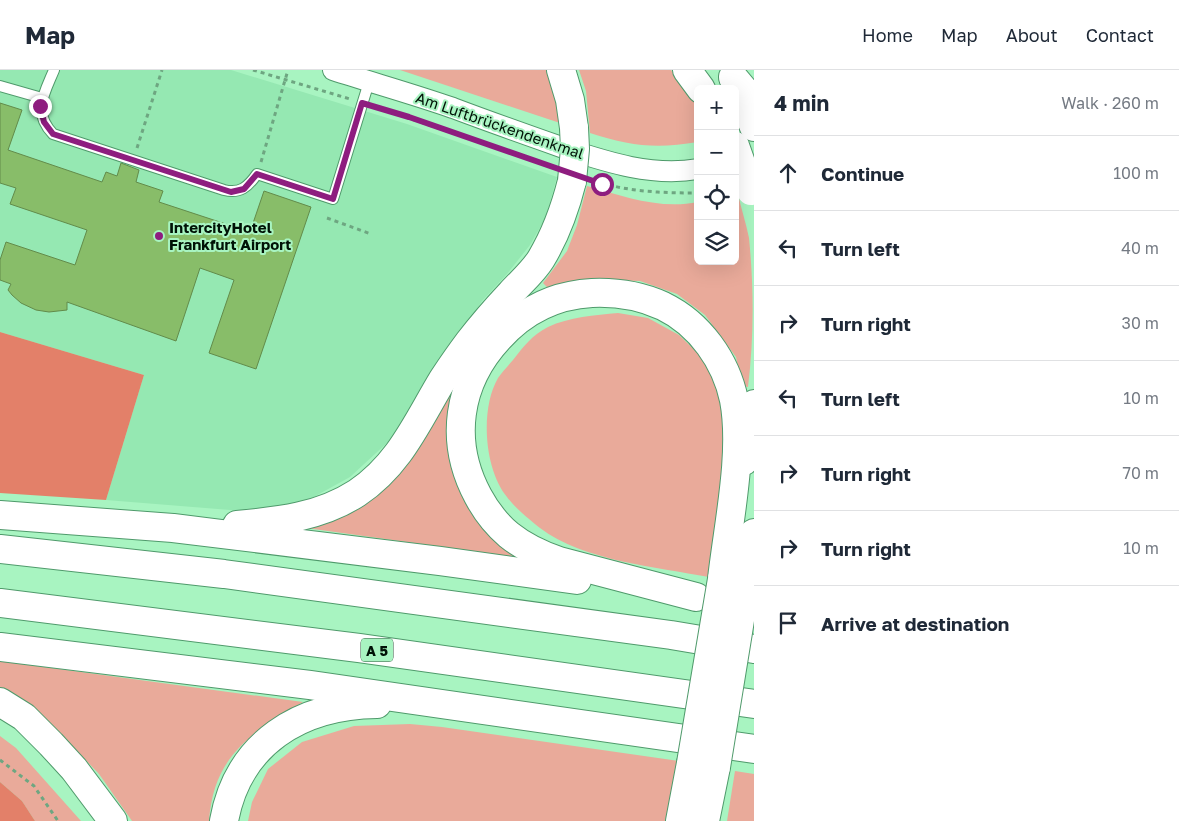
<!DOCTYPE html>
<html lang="en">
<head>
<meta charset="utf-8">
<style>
	:root { --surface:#fff; --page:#f6f6f7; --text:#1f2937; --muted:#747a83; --line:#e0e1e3 }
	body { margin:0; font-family:"Golos Text",sans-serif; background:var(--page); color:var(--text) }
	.controls { position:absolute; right:15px; top:15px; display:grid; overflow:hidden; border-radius:8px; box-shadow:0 5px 20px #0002 }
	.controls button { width:45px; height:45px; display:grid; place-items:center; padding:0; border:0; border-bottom:1px solid var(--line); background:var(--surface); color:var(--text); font:25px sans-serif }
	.stop { position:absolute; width:15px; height:15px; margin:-11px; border:4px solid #8e1d7f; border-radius:50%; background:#fff }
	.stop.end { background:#8e1d7f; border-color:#fff; box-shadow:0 1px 5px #0008 }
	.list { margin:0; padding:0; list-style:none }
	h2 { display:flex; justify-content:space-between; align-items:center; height:65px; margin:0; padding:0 20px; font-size:21px }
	h2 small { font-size:16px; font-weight:400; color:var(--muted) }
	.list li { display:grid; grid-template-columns:32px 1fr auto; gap:15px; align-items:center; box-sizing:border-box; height:75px; padding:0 20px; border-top:1px solid var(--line) }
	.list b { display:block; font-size:19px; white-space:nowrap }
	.list em { font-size:16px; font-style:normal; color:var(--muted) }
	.icon { flex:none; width:28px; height:28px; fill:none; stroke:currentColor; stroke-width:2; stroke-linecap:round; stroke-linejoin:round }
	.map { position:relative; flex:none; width:754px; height:751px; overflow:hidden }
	header { display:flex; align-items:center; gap:30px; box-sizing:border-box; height:70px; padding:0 25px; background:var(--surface); border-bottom:1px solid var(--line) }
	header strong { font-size:24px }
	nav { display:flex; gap:28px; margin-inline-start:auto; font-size:18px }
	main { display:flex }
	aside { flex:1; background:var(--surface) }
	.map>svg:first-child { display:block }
	.built { fill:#95e8b2 }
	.green { fill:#e9aa9a }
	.forest { fill:#e38069 }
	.building { fill:#88bd69; stroke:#628b4a }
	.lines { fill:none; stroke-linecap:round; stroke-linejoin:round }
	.lane-casing { stroke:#4f9a6b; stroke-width:12 }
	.street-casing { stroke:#4f9a6b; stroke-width:22 }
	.secondary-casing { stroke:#4f9a6b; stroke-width:30 }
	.highway-casing { stroke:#4f9a6b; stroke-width:30 }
	.path { stroke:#6ea681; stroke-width:3; stroke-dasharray:4 4; stroke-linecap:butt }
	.lane { stroke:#fff; stroke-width:10 }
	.street { stroke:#fff; stroke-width:20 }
	.secondary { stroke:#fff; stroke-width:28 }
	.highway { stroke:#fff; stroke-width:28 }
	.secondary-bridge-casing { stroke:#4f9a6b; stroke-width:30; stroke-linecap:butt }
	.highway-bridge-casing { stroke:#4f9a6b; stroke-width:30; stroke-linecap:butt }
	.secondary-bridge { stroke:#fff; stroke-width:28 }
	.highway-bridge { stroke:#fff; stroke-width:28 }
	.route { stroke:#8e1d7f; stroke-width:6 }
	.poi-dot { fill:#8e1d7f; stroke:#a8f4c1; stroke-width:2 }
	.labels { text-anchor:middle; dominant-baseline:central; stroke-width:4; stroke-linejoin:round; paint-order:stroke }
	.shield { fill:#a8f4c1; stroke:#32563e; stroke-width:1 }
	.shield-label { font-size:14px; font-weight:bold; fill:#001206 }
	.street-label { font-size:15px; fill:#001206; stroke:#a8f4c1 }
	.poi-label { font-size:15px; font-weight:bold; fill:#001206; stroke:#a8f4c1; text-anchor:start }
</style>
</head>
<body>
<header>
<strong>Map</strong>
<nav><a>Home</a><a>Map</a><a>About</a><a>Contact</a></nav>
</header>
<main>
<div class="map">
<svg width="754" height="751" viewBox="0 0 754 751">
	<rect width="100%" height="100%" fill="#a8f4c1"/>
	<!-- built -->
	<polygon class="built" points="0,0 231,0 407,54 557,107 546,147 530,175 507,204 482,231 401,360 350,407 301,434 255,442 106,430 144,305 0,262"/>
	<!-- green -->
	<g class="green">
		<polygon points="400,0 546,0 554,21 560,53"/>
		<path d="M579,0H671L698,34V72C656,79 630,76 590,63L586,21Z"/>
		<path d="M587,116C623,126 660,140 698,132V191H735V124H738C741,138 746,153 749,168C754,218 754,268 748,317L742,316L736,287L705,245L677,224L640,211L598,210L550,220L543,213L567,181L577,155Z"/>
		<path d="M618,243L648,248L679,265L707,292L723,331L728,364L709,507C656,497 584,491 540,458C530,450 514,437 507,427C484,399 480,339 498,308C502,302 508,296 513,290C523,277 532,265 548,257C569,247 595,245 618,243Z"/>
		<polygon points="449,318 455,321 454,401 551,497 486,483 299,457 333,447"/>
		<path d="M0,591L303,632C251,665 214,684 209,751H132L99,704L52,655L0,619Z"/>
		<polygon points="410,654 442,657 679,691 665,751 248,751 252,732 268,699 302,672 354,656"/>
		<polygon points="0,666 16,678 81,751 35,751 22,731 0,712"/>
		<polygon points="735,701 754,704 754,751 727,751"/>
	</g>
	<!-- forest -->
	<g class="forest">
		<polygon points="0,262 144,305 106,430 0,423"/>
		<polygon points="0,712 22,731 35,751 0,751"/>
	</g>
	<!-- building -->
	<polygon class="building" points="0,33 22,40 8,80 102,112 106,102 117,106 121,93 139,100 136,112 163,121 159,132 250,162 264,121 311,137 256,299 209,283 234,210 200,198 176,271 67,232 67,240 49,242 36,240 21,233 12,225 8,220 11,214 0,210 0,190 6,172 75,195 87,160 10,134 16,118 0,113"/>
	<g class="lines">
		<!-- lane casing -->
		<g class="lane-casing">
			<g id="lane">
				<path d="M54,0C44,24 32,42 53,64L224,120C240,124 248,117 257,104L333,129L369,12"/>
				<polyline points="0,16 42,28"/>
			</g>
		</g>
		<!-- street casing -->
		<g class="street-casing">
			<path id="street" d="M333,0C373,13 413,24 453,38C490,52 527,65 564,78C607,92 652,107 698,99"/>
		</g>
		<!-- secondary casing -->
		<g class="secondary-casing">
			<g id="secondary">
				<polyline points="687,0 701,19"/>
				<polyline points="734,10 754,57"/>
				<polyline points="744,391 754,334"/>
				<polyline points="748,504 754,463"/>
				<polyline points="680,751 691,693"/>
				<polyline points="705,751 716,697"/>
			</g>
		</g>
		<!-- highway casing -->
		<g class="highway-casing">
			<g id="highway">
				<polyline points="561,0 570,30 574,58"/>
				<polyline points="733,7 754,32"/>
				<polyline points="0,445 173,458 440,491 577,510"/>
				<path d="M237,455C279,451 320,447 357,423C400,394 417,352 443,309C451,297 460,284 469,272C482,255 496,239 511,223C521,212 533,202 541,189C556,164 565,139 572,111"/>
				<polyline points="0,479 224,504 671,565 754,579"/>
				<polyline points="746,513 754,480"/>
				<path d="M696,527L559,491C541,485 524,477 509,465C496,454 486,441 478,426C449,372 457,313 499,268C524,240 555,225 592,223C616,222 641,226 663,236C700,254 726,291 734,330C744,383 728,455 722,509"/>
				<polyline points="0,533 359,578 754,634"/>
				<polyline points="0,577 310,615 754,679"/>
				<polyline points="0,632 24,647 51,674 74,699 113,751"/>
				<path d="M224,751C238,673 300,635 377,634"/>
			</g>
		</g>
		<!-- path -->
		<g class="path">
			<polyline points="253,0 350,29"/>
			<polyline points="375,37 552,96"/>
			<polyline points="137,78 162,0"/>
			<polyline points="261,92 288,0"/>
			<path d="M593,110C626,122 663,123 698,123"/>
			<polyline points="327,148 371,164"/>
			<polyline points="0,690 34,716 58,751"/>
		</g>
		<!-- lane -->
		<use href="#lane" class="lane"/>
		<!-- street -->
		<use href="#street" class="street"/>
		<!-- secondary -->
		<use href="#secondary" class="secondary"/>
		<!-- highway -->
		<use href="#highway" class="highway"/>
		<!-- secondary-bridge casing -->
		<g class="secondary-bridge-casing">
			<g id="secondary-bridge">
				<polyline points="735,76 751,121"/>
				<polyline points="691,693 722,509"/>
				<polyline points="716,697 746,513"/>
			</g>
		</g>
		<!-- highway-bridge casing -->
		<g class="highway-bridge-casing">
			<polyline id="highway-bridge" points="572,111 575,79 574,58"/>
		</g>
		<!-- secondary-bridge -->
		<use href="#secondary-bridge" class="secondary-bridge"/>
		<!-- highway-bridge -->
		<use href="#highway-bridge" class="highway-bridge"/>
	</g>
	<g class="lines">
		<!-- route -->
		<polyline class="route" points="40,36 44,52 53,64 231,122 244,119 257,104 333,129 362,33 409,47 602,114"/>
	</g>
	<!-- markers -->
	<circle class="poi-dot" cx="159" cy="166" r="5"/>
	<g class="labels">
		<!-- shield labels -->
		<rect class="shield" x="361" y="568.5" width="32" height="23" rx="4"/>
		<g class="shield-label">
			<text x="377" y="580">A 5</text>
		</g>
		<!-- street labels -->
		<g class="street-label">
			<text transform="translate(500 55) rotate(19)">Am Luftbrückendenkmal</text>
		</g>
		<!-- poi labels -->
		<g class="poi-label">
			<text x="169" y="157">IntercityHotel<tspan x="169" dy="17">Frankfurt Airport</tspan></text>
		</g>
	</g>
</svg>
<div class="controls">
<button>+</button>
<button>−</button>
<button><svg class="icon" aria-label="locate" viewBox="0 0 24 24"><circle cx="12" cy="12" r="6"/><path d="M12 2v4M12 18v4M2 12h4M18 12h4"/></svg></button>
<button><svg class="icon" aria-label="layers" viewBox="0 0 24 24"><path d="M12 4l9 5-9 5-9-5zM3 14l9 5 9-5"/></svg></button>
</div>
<div class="stop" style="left:602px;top:114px"></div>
<div class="stop end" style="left:40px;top:36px"></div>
</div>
<aside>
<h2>4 min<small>Walk · 260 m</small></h2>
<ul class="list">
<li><svg class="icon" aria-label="ahead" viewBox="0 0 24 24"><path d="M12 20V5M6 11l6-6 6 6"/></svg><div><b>Continue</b></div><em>100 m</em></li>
<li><svg class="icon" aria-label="left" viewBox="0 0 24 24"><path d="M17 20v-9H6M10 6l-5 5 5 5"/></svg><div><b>Turn left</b></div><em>40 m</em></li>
<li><svg class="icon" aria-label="right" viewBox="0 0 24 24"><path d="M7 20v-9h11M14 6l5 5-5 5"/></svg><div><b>Turn right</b></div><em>30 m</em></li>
<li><svg class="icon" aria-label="left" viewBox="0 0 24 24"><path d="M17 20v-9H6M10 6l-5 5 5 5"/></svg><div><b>Turn left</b></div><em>10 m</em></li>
<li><svg class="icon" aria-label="right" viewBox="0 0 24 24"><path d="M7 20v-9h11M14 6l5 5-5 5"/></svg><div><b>Turn right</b></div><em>70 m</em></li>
<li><svg class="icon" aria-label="right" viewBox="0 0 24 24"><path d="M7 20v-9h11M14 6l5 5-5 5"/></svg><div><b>Turn right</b></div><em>10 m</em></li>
<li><svg class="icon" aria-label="arrive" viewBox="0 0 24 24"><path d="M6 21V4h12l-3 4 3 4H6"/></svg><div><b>Arrive at destination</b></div></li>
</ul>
</aside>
</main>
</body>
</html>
